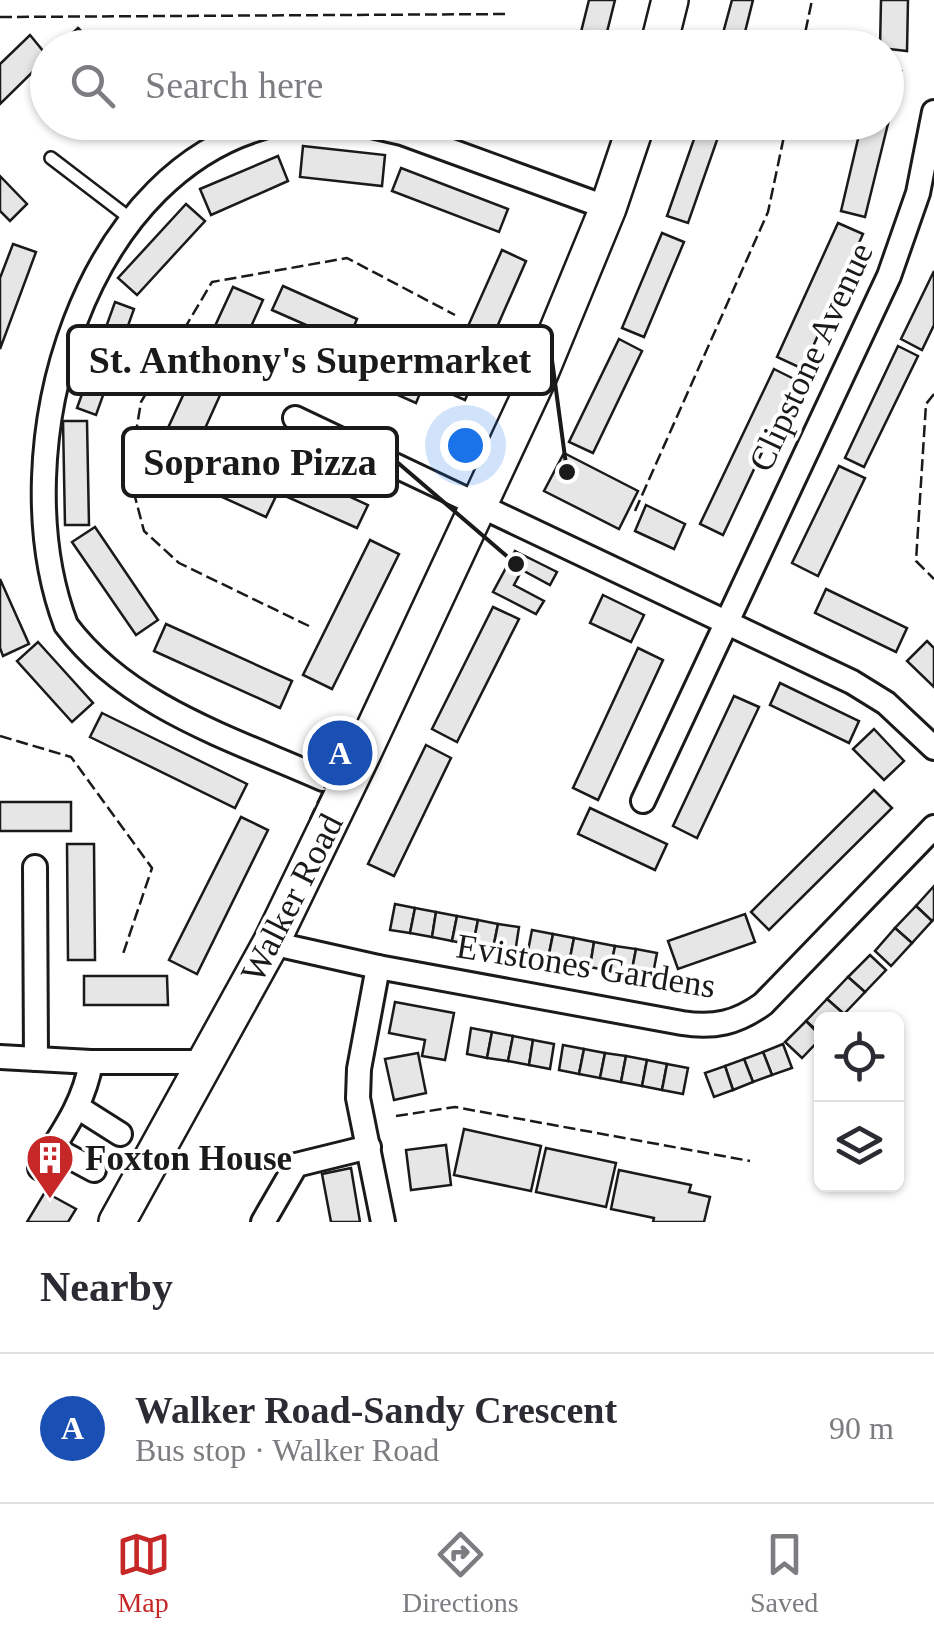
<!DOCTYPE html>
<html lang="en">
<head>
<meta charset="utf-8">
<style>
	:root { --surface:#fff; --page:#f7f7f7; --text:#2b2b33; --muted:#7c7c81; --line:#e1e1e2; --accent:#c62828 }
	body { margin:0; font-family:Georgia,serif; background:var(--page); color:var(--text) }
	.controls { position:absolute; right:30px; bottom:30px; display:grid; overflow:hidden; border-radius:15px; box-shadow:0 2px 8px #0004 }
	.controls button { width:90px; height:90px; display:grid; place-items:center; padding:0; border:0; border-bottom:2px solid var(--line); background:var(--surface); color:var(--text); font:50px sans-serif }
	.you { position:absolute; left:465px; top:445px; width:35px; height:35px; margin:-25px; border:8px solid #fff; border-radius:50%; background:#1a73e8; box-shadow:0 0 0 15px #1a73e833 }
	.badge { display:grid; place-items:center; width:65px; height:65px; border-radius:50%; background:var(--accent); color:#fff; font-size:32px; font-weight:700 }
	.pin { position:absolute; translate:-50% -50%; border:5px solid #fff; box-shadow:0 2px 10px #0006 }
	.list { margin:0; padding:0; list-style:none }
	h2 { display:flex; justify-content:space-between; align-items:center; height:130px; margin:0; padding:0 40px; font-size:42px }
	h2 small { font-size:32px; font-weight:400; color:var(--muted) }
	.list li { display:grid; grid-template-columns:65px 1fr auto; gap:30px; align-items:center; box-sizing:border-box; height:150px; padding:0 40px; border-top:2px solid var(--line) }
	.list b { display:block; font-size:38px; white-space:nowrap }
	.list p { margin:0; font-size:32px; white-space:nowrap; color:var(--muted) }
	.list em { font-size:32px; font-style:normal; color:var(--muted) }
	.icon { flex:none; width:55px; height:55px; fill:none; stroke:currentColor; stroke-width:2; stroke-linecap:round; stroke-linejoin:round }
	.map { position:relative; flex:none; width:934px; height:1222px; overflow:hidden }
	.search { position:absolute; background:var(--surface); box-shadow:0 2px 8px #0004; left:30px; right:30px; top:30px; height:110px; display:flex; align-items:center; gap:25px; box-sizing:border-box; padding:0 35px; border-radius:55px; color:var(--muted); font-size:38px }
	.sheet { height:280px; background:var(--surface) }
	nav { display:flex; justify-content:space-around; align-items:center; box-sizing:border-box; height:140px; border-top:2px solid var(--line); background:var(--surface); font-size:28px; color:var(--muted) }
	nav a { display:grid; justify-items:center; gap:5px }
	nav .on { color:var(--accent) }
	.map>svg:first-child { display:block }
	.building { fill:#e6e6e6; stroke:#1a1a1a; stroke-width:2.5 }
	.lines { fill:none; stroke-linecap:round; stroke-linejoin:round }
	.service-casing { stroke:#1a1a1a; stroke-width:16 }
	.minor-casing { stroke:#1a1a1a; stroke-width:28 }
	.primary-casing { stroke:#1a1a1a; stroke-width:40 }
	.service { stroke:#fff; stroke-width:11 }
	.minor { stroke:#fff; stroke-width:22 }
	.primary { stroke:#fff; stroke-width:35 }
	.fence { stroke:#1a1a1a; stroke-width:2.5; stroke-dasharray:12 5; stroke-linecap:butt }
	.labels { text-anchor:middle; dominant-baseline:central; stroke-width:8; stroke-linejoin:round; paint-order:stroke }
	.street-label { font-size:35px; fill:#1a1a1a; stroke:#fff }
	.poi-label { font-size:35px; font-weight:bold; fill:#1a1a1a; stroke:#fff; text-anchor:start }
	.leader { fill:none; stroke:#1a1a1a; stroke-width:4 }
	.callout-dot { fill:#1a1a1a; stroke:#fff; stroke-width:4 }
	.callout { fill:#fff; stroke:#1a1a1a; stroke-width:4 }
	.callout-label { font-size:38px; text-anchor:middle; font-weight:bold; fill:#1a1a1a }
</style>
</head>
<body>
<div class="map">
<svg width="934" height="1222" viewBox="0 0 934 1222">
	<rect width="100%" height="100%" fill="#fff"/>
	<!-- building -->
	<g class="building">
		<polygon points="589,0 615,0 603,48 577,48"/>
		<polygon points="732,0 753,0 741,48 719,48"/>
		<polygon points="881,0 908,0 907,51 880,48"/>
		<polygon points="78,28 98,48 60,45"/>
		<polygon points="30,35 48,57 0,104 0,64"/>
		<polygon points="291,42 375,43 374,48 291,48"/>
		<polygon points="886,67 901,71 865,217 841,211 862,122 886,122"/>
		<polygon points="507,122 543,122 539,134"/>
		<polygon points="700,122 723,123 688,223 667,216"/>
		<polygon points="303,146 385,155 382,186 300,177"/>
		<polygon points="278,156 288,181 211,215 200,189"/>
		<polygon points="401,168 508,209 499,232 392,191"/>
		<polygon points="0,176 27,204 10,221 0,211"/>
		<polygon points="186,204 205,221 137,295 118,278"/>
		<polygon points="838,223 863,234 803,369 777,357"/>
		<polygon points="662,233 684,242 644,337 622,328"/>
		<polygon points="13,244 36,252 0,349 0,278"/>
		<polygon points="502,250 526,261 465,400 440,389"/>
		<polygon points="934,271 934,325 922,350 901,339"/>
		<polygon points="283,286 357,319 347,343 272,310"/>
		<polygon points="233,287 263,300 193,455 162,441"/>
		<polygon points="115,302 134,309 96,415 77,408"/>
		<polygon points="619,339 642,351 593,453 569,442"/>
		<polygon points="898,346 918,356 864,467 845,458"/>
		<polygon points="355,347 426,379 416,403 344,371"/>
		<polygon points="774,369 796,380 723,535 700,524"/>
		<polygon points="63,421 87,421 89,525 65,525"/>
		<polygon points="564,453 638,491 619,529 544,491"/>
		<polygon points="198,456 278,492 266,517 187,481"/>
		<polygon points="839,466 865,478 818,576 792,563"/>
		<polygon points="294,471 368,505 357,528 283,495"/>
		<polygon points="646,505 685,524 674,549 635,531"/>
		<polygon points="95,527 158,620 136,635 72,542"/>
		<polygon points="370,540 399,554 332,689 303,675"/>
		<polygon points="515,551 557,572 550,585 522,570 514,585 544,601 536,614 493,592"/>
		<polygon points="0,579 29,644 3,656 0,648"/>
		<polygon points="826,589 907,628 896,652 815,613"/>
		<polygon points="603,595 644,615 631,642 590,623"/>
		<polygon points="493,607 519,619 457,742 432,729"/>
		<polygon points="166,624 292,681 280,708 154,651"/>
		<polygon points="927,641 934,648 934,687 907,661"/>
		<polygon points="38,642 93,703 72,722 17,661"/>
		<polygon points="638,648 663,660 598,800 573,788"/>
		<polygon points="780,683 859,721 849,743 770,705"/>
		<polygon points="734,696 759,707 697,838 673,826"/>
		<polygon points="102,713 247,784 235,808 90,737"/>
		<polygon points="874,729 904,761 884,780 853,749"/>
		<polygon points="426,745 451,758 394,876 368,864"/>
		<polygon points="874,790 892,808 769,930 751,912"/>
		<rect x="0" y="802" width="71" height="29"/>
		<polygon points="590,808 667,844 655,870 578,834"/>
		<polygon points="241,817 268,830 197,974 169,960"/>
		<polygon points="67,844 94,844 95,960 68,960"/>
		<polygon points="934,886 934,919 932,921 916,906"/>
		<polygon points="395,904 415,908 410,933 390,930"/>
		<polygon points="916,906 932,921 912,943 895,928"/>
		<polygon points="415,908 436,912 432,937 410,933"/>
		<polygon points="436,912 457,916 452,941 432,937"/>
		<polygon points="745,914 755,942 678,969 668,941"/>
		<polygon points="457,916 478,920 473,945 452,941"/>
		<polygon points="478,920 498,924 493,949 473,945"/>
		<polygon points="498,924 519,927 515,953 493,949"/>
		<polygon points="895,928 912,943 891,966 875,951"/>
		<polygon points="532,930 553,934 548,959 527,956"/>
		<polygon points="553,934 574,938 569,963 548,959"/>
		<polygon points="574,938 594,942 590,967 569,963"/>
		<polygon points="594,942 615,946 610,971 590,967"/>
		<polygon points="615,946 636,949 631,975 610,971"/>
		<polygon points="636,949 657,953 652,979 631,975"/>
		<polygon points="870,955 886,970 865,992 848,977"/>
		<polygon points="84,976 167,976 168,1005 84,1005"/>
		<polygon points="848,977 865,992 844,1014 827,999"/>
		<polygon points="827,999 844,1014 838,1019 822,1019 822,1035 806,1021"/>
		<polygon points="395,1002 454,1013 445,1060 422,1056 425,1040 389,1033"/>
		<polygon points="806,1021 822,1037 802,1058 785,1042"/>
		<polygon points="471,1028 492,1032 487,1058 467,1054"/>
		<polygon points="492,1032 513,1036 508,1061 487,1058"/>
		<polygon points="513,1036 533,1040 529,1065 508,1061"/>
		<polygon points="533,1040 554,1044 550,1069 529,1065"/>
		<polygon points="783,1044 792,1068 772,1075 763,1052"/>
		<polygon points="563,1045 584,1049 579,1074 559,1070"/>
		<polygon points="584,1049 605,1053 600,1078 579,1074"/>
		<polygon points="763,1052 772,1075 753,1082 744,1059"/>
		<polygon points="418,1053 426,1093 394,1100 385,1059"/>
		<polygon points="605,1053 626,1056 621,1082 600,1078"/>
		<polygon points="626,1056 647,1060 642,1086 621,1082"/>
		<polygon points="744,1059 753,1082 733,1090 725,1066"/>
		<polygon points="647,1060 667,1064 662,1090 642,1086"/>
		<polygon points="667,1064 688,1068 683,1094 662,1090"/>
		<polygon points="725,1066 733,1090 714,1097 705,1073"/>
		<polygon points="464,1129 541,1146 531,1191 454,1175"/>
		<polygon points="446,1145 451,1185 411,1190 406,1150"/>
		<polygon points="546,1148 616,1163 606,1207 536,1192"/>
		<polygon points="351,1168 360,1222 331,1222 322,1174"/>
		<polygon points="619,1170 691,1185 689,1192 710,1197 704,1222 653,1222 654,1218 611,1209"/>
		<polygon points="45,1192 76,1209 68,1222 27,1222"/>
	</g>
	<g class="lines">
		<!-- service casing -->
		<g class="service-casing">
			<polyline id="service" points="51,158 123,213"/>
		</g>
		<!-- minor casing -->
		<g class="minor-casing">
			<g id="minor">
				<path d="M286,122C83,158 0,451 66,625C127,707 233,739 323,779"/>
				<polyline points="354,122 402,133 608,208"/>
				<polyline points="295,418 852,682 886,703 934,748"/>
				<polyline points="643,801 889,276 918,193 934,112"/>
				<polyline points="35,867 36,1059"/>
				<path d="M271,943L378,967L682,1023C714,1028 737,1023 763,1004L934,827"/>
				<polyline points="378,967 359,1069 358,1098 383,1222"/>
				<polyline points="0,1057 91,1062 208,1062"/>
				<polyline points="79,1108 120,1134"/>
				<polyline points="53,1148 94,1170"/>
				<path d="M40,1168C62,1133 84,1104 91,1062"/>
				<polyline points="263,1222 296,1165 369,1147"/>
			</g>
		</g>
		<!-- primary casing -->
		<g class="primary-casing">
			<g id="primary">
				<polyline points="658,48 670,0"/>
				<polyline points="117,1222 271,943 361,757 538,378 608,208 637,122"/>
			</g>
		</g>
		<!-- service -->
		<use href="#service" class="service"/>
		<!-- minor -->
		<use href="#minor" class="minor"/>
		<!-- primary -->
		<use href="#primary" class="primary"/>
		<!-- fence -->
		<g class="fence">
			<polyline points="0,17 510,14"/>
			<polyline points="802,48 812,0"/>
			<polyline points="934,394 926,404 916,561 934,579"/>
			<polyline points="635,511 768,212 787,122"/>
			<polyline points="309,626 179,563 144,531 129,474 141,402 212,282 347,258 455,315"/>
			<polyline points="0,736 71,757 152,868 123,954"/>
			<polyline points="310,819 337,761"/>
			<polyline points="396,1116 455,1107 750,1161"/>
		</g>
	</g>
	<!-- icons -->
	<defs>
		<g id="building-pin" transform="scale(2.5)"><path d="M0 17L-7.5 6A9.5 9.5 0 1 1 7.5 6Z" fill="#c62828" stroke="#fff"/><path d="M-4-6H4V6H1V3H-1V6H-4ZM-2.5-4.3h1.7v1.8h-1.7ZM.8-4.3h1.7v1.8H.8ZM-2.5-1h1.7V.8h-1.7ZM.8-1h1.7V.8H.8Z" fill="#fff"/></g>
	</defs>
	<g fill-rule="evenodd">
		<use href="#building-pin" x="50" y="1158"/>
	</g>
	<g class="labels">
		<!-- street labels -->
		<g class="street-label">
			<text transform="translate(811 357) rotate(-65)">Clipstone Avenue</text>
			<text transform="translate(292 898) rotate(-63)">Walker Road</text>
			<text transform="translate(586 966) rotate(9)">Evistones Gardens</text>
		</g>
		<!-- poi labels -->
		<g class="poi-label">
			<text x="85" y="1158">Foxton House</text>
		</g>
	</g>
	<!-- callouts -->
	<path class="leader" d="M567 472L552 360M516 564L397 462"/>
	<g class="callout-dot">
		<circle cx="567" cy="472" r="10"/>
		<circle cx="516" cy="564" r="10"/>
	</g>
	<g class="callout">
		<rect x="68" y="326" width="484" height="68" rx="10"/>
		<rect x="123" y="428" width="274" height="68" rx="10"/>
	</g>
	<g class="callout-label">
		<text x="310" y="373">St. Anthony's Supermarket</text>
		<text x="260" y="475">Soprano Pizza</text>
	</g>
</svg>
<div class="controls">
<button><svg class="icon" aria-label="locate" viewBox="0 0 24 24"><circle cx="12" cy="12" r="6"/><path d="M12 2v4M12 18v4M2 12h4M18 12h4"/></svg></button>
<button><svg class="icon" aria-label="layers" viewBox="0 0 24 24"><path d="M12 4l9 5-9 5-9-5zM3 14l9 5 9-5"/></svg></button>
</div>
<div class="you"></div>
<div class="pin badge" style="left:340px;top:753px;background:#1a4fb4">A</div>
<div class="search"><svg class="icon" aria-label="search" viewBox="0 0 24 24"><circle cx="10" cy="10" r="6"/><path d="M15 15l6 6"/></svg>Search here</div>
</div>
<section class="sheet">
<h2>Nearby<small></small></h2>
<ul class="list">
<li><span class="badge" style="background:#1a4fb4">A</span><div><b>Walker Road-Sandy Crescent</b><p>Bus stop · Walker Road</p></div><em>90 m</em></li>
</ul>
</section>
<nav>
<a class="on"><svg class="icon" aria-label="map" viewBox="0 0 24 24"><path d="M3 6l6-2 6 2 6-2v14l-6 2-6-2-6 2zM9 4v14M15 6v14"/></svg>Map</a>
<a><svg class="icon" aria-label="directions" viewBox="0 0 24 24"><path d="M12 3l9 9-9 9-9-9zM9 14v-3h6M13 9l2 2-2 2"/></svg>Directions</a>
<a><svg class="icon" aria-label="saved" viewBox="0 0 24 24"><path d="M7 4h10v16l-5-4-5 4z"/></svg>Saved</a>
</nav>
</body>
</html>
